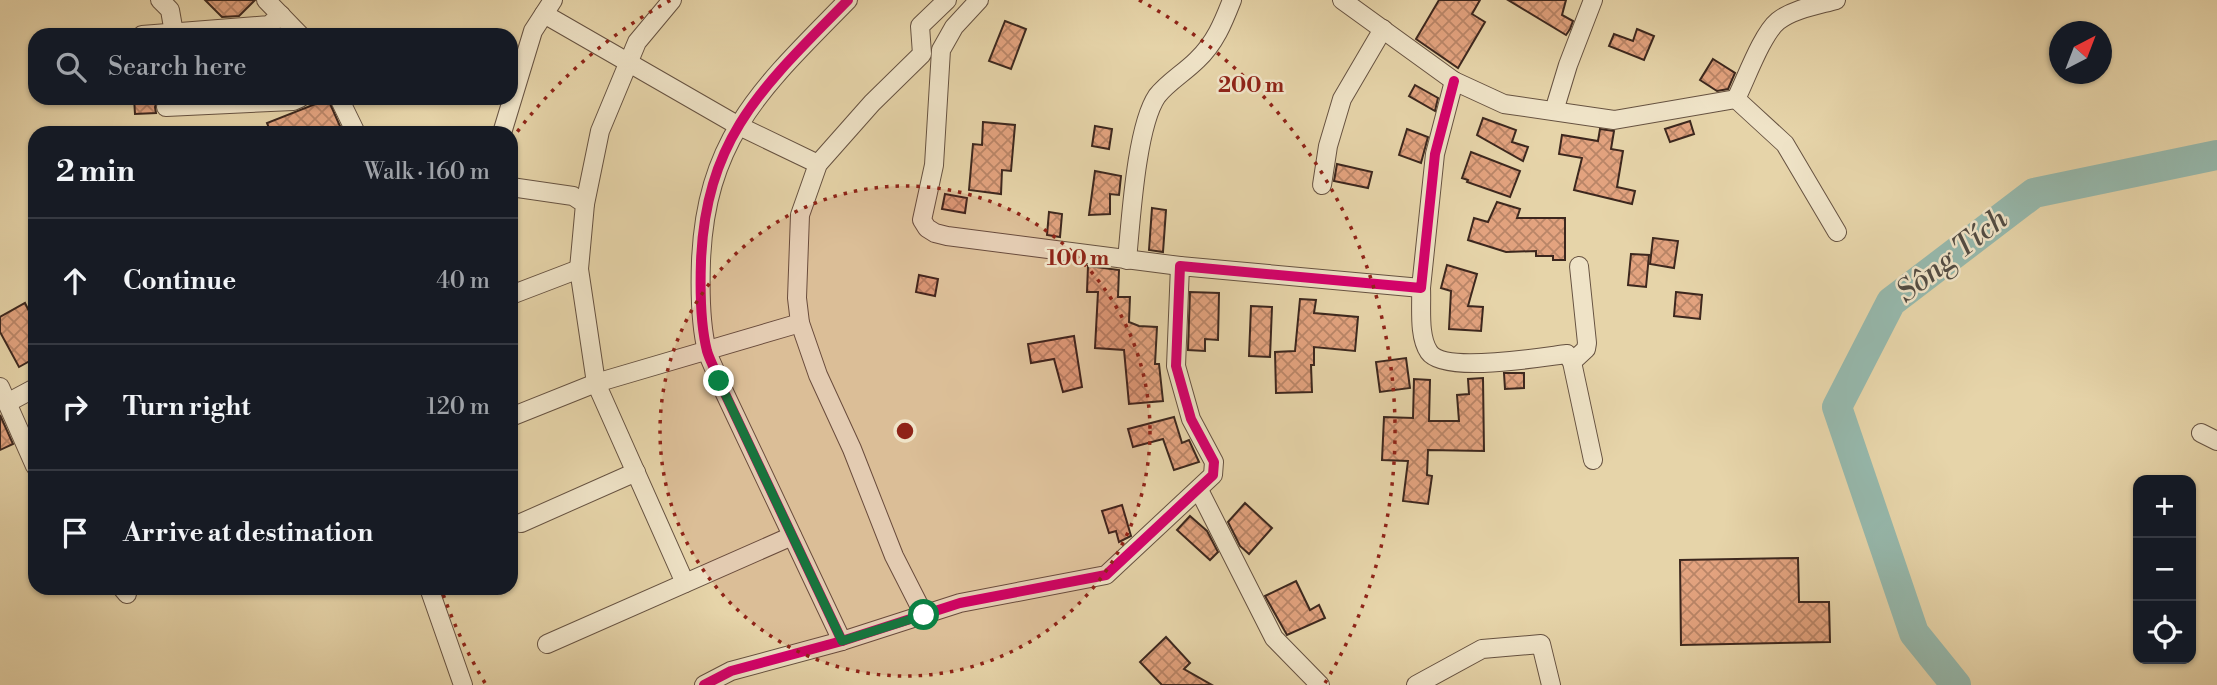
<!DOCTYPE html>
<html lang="en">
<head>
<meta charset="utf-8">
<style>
	:root { --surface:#171b24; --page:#242831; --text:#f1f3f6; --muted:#9ea1a6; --line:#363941 }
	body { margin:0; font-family:"Libre Bodoni",serif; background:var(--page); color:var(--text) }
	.controls { position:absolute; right:21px; bottom:21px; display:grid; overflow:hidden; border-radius:14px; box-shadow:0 2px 5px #0004 }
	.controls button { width:63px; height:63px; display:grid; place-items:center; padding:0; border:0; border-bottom:2px solid var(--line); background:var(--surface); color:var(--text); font:35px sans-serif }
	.compass { position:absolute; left:2049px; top:21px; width:63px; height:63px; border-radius:50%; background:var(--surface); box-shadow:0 2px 5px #0004; rotate:42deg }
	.stop { position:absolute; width:21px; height:21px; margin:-16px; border:5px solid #0b8043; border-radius:50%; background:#fff }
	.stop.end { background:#0b8043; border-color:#fff; box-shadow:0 2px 7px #0008 }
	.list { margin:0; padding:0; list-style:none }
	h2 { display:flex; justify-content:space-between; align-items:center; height:91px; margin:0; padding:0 28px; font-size:30px }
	h2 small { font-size:23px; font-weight:400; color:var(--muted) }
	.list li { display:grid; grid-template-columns:46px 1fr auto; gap:21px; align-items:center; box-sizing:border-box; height:126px; padding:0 28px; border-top:2px solid var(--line) }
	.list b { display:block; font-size:26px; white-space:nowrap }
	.list em { font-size:23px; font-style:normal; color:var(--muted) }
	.icon { flex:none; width:38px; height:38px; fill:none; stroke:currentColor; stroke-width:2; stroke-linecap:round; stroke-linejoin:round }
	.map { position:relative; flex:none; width:2217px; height:685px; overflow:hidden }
	.search { position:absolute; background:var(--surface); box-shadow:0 2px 5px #0004; left:28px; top:28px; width:490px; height:77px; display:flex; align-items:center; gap:18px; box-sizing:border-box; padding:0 24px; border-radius:21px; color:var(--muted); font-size:26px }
	.panel { position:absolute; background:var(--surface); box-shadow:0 2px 5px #0004; left:28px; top:126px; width:490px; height:469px; border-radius:21px }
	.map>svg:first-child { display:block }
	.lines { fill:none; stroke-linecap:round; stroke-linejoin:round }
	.river { stroke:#96b8ac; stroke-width:30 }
	.building { fill:url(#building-cross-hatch); stroke:#3c271e; stroke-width:2 }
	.minor-casing { stroke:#665241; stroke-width:20 }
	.minor { stroke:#efe3c7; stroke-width:18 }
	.cycleway-casing { stroke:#efe3c7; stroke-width:15 }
	.cycleway { stroke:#d6006c; stroke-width:10 }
	.route { stroke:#0b8043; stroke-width:9 }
	.ring { fill:none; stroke:#8f2418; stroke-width:3.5; stroke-dasharray:3.5 7 }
	.labels { text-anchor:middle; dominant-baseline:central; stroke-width:5; stroke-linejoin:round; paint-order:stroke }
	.water-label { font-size:30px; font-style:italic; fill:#524b42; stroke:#efe3c7 }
	.centre { fill:#8f2418; stroke:#efe3c7; stroke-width:3.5 }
	.ring-label { font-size:21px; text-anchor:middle; font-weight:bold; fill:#8f2418; stroke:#efe3c7; stroke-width:5; stroke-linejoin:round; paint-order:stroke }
</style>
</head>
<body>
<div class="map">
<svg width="2217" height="685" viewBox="0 0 2217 685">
	<defs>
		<pattern id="building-cross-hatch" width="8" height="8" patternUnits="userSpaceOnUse" patternTransform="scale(1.75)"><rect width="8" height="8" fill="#e3a37f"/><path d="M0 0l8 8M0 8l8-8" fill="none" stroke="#b98567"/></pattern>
	</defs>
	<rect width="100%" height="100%" fill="#e6d4a9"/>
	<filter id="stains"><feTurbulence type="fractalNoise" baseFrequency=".00286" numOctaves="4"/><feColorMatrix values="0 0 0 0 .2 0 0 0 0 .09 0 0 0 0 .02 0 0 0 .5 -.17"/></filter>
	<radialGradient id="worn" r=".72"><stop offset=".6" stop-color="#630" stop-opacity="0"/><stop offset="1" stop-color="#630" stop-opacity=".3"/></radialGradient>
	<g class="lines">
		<!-- river -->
		<polyline class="river" points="1956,685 1914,633 1837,407 1891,302 2034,193 2217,155"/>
	</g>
	<!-- building -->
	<g class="building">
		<polygon points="205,0 255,0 239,16 222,17"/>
		<polygon points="1439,0 1480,0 1472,14 1485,22 1458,68 1416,39"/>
		<polygon points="1508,0 1566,0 1562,15 1573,21 1570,29 1566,35"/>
		<polygon points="1005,21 1026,29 1011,69 989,61"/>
		<polygon points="1637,29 1654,36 1644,60 1609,46 1614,34 1633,41"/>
		<polygon points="1713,59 1735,73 1728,89 1717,91 1700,80"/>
		<polygon points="1415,85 1438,98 1435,111 1409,96"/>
		<polygon points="134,98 158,98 155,107 156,113 135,114"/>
		<polygon points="328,99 343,133 271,133 267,123"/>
		<polygon points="1483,118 1516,130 1512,142 1528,147 1523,161 1477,135"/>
		<polygon points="1690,121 1694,134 1670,142 1665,129"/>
		<polygon points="983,122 1015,125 1011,171 1002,170 1001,194 969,190 973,144 982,145"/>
		<polygon points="1095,126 1112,129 1109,149 1092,146"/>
		<polygon points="1407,129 1428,137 1421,163 1399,155"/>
		<polygon points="1600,129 1614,131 1611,149 1623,151 1617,187 1635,191 1632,204 1574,190 1582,158 1559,154 1562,135 1598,141"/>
		<polygon points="1471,152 1520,171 1510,197 1467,182 1468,180 1462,178"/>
		<polygon points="1337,164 1372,172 1368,188 1334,181"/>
		<polygon points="1095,171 1121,176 1119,195 1110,194 1110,214 1089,215"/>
		<polygon points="945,194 967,198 965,213 942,209"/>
		<polygon points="1497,202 1520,209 1517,218 1565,218 1565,260 1553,260 1553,256 1536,256 1536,251 1506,252 1468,240 1474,218 1488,222"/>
		<polygon points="1152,208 1166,210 1163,252 1149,250"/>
		<polygon points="1049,212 1062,214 1060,237 1047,235"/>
		<polygon points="1653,238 1678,241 1674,268 1650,264"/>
		<polygon points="1631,254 1649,255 1646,287 1628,285"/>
		<polygon points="1447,265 1477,274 1468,306 1483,307 1481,331 1449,329 1451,291 1441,288"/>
		<polygon points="1088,266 1119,270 1118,297 1130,297 1129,322 1139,326 1157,327 1155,364 1159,364 1163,401 1129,404 1124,350 1095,348 1098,292 1087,292"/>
		<polygon points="919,275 938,279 935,296 916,292"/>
		<polygon points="1190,292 1219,293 1218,340 1205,339 1205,351 1188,350"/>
		<polygon points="1676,292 1702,295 1700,319 1674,316"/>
		<polygon points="1300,299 1316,300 1314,313 1358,317 1355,351 1314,347 1314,365 1311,365 1312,392 1276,393 1275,352 1295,351"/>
		<polygon points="25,303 35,323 35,340 29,343 35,358 19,367 0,332 0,317"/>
		<polygon points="1251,306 1272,307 1270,357 1249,356"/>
		<polygon points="1074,336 1082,387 1063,392 1054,359 1031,363 1028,344"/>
		<polygon points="1406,358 1410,388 1380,392 1376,362"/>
		<polygon points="1504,373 1524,373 1524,388 1505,389"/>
		<polygon points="1483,378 1484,451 1428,450 1427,475 1432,476 1428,504 1403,501 1408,461 1382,460 1384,417 1413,418 1414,379 1430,380 1429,421 1459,421 1457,395 1469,394 1468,379"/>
		<polygon points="0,415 13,444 0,450"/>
		<polygon points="1174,417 1182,443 1189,440 1199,462 1174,470 1163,439 1133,447 1128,429"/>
		<polygon points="1245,503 1272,528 1249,554 1240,546 1228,522"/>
		<polygon points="1122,505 1131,536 1119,542 1116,531 1109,533 1102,511"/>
		<polygon points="1190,516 1207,531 1218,552 1210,560 1177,530"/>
		<polygon points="1798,558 1799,602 1829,602 1830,642 1681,645 1680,560"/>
		<polygon points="1296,581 1310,610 1319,605 1325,618 1287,635 1265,596"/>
		<polygon points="1166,637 1190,663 1184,669 1212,685 1162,685 1140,662"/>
	</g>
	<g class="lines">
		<!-- minor casing -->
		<g class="minor-casing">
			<g id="minor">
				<polyline points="160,0 170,10 174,33"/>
				<polyline points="266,0 300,35"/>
				<polyline points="979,0 954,27 941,50 934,165 922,220 927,228 935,233 947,236 1180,266"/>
				<polyline points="1342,0 1454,81 1504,104 1614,120 1736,99"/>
				<polyline points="544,14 737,125 818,164"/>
				<polyline points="142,35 269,25 281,15"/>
				<polyline points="339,98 356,133"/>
				<polyline points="1736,99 1785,144 1837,232"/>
				<path d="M1736,99C1746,79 1762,34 1778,21C1793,9 1818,5 1836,0"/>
				<polyline points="166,107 293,101 300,98"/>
				<polyline points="1554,111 1568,65 1593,0"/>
				<polyline points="502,133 533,31 553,0"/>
				<polyline points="1322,185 1328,146 1342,99 1383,29"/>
				<polyline points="511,187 573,196 585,204 579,269 596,383 685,583"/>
				<polyline points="585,204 600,131 637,42 672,0"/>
				<path d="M1127,260C1131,220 1136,127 1157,96C1168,82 1184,73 1197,60C1215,43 1223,23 1232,0"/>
				<path d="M1421,288C1422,306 1418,336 1429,352C1444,374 1542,357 1567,354L1572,362L1593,460"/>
				<polyline points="511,295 579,269"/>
				<polyline points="1572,362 1586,349 1587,343 1579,266"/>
				<polyline points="0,387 35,466"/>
				<polyline points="7,403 35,388"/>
				<polyline points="511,417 596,383 800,323"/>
				<polyline points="2201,433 2217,441"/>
				<polyline points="1199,490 1274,638 1320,685"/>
				<polyline points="521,523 636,472"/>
				<polyline points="122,588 127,594"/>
				<polyline points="429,588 463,685"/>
				<polyline points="924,615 894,556 852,449 818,375 800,323 797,298 800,215 818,164 872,103 922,54 920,26 947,0"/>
				<path d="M842,641L719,381C716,371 710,361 707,351C700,323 700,290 701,261C706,135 766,84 848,0"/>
				<polyline points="547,644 792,536"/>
				<polyline points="704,685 731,671 842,641 960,603 1106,575 1213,475 1214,462 1191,419 1176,366 1180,266 1421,288 1435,154 1454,81"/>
				<polyline points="1416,685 1482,649 1541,644 1551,685"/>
			</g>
		</g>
		<!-- minor -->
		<use href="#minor" class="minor"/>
		<!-- cycleway casing -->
		<g class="cycleway-casing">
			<g id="cycleway">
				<path d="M842,641L719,381C716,371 710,361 707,351C700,323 700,290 701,261C706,135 766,84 848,0"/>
				<polyline points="704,685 731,671 842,641 960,603 1106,575 1213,475 1214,462 1191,419 1176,366 1180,266 1421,288 1435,154 1454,81"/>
			</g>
		</g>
		<!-- cycleway -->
		<use href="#cycleway" class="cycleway"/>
	</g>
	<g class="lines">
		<!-- route -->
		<polyline class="route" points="719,381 842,641 924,615"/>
	</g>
	<!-- distance rings -->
	<circle cx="905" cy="431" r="245" fill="#8f2418" fill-opacity=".12"/>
	<g class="ring">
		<circle cx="905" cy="431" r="245"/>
		<path d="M485 683A490 490 0 0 1 442 591M511 140A490 490 0 0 1 671 0M1139 0A490 490 0 0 1 1325 683"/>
	</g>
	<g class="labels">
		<!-- water labels -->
		<g class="water-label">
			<text transform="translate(1952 256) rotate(-38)">Sông Tích</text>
		</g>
	</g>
	<circle cx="905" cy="431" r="10" class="centre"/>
	<g class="ring-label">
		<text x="1251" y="92">200 m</text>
		<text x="1078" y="265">100 m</text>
	</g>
	<rect width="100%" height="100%" filter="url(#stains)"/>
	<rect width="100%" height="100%" fill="url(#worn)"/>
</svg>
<div class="controls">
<button>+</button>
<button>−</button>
<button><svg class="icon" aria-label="locate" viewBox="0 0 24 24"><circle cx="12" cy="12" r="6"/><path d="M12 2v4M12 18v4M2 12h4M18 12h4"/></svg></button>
</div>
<svg class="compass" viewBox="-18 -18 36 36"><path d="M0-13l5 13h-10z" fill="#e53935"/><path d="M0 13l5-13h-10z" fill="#9ea1a6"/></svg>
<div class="stop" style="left:924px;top:615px"></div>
<div class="stop end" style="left:719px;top:381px"></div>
<div class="search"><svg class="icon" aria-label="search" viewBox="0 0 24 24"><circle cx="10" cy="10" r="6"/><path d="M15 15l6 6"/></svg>Search here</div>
<section class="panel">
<h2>2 min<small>Walk · 160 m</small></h2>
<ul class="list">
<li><svg class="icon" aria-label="ahead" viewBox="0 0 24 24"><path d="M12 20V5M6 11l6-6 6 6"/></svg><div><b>Continue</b></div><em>40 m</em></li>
<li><svg class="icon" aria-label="right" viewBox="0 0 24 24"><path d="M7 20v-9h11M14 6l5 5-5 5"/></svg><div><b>Turn right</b></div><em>120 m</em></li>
<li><svg class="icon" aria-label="arrive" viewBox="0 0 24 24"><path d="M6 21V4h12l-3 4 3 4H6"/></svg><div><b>Arrive at destination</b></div></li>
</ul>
</section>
</div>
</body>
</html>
